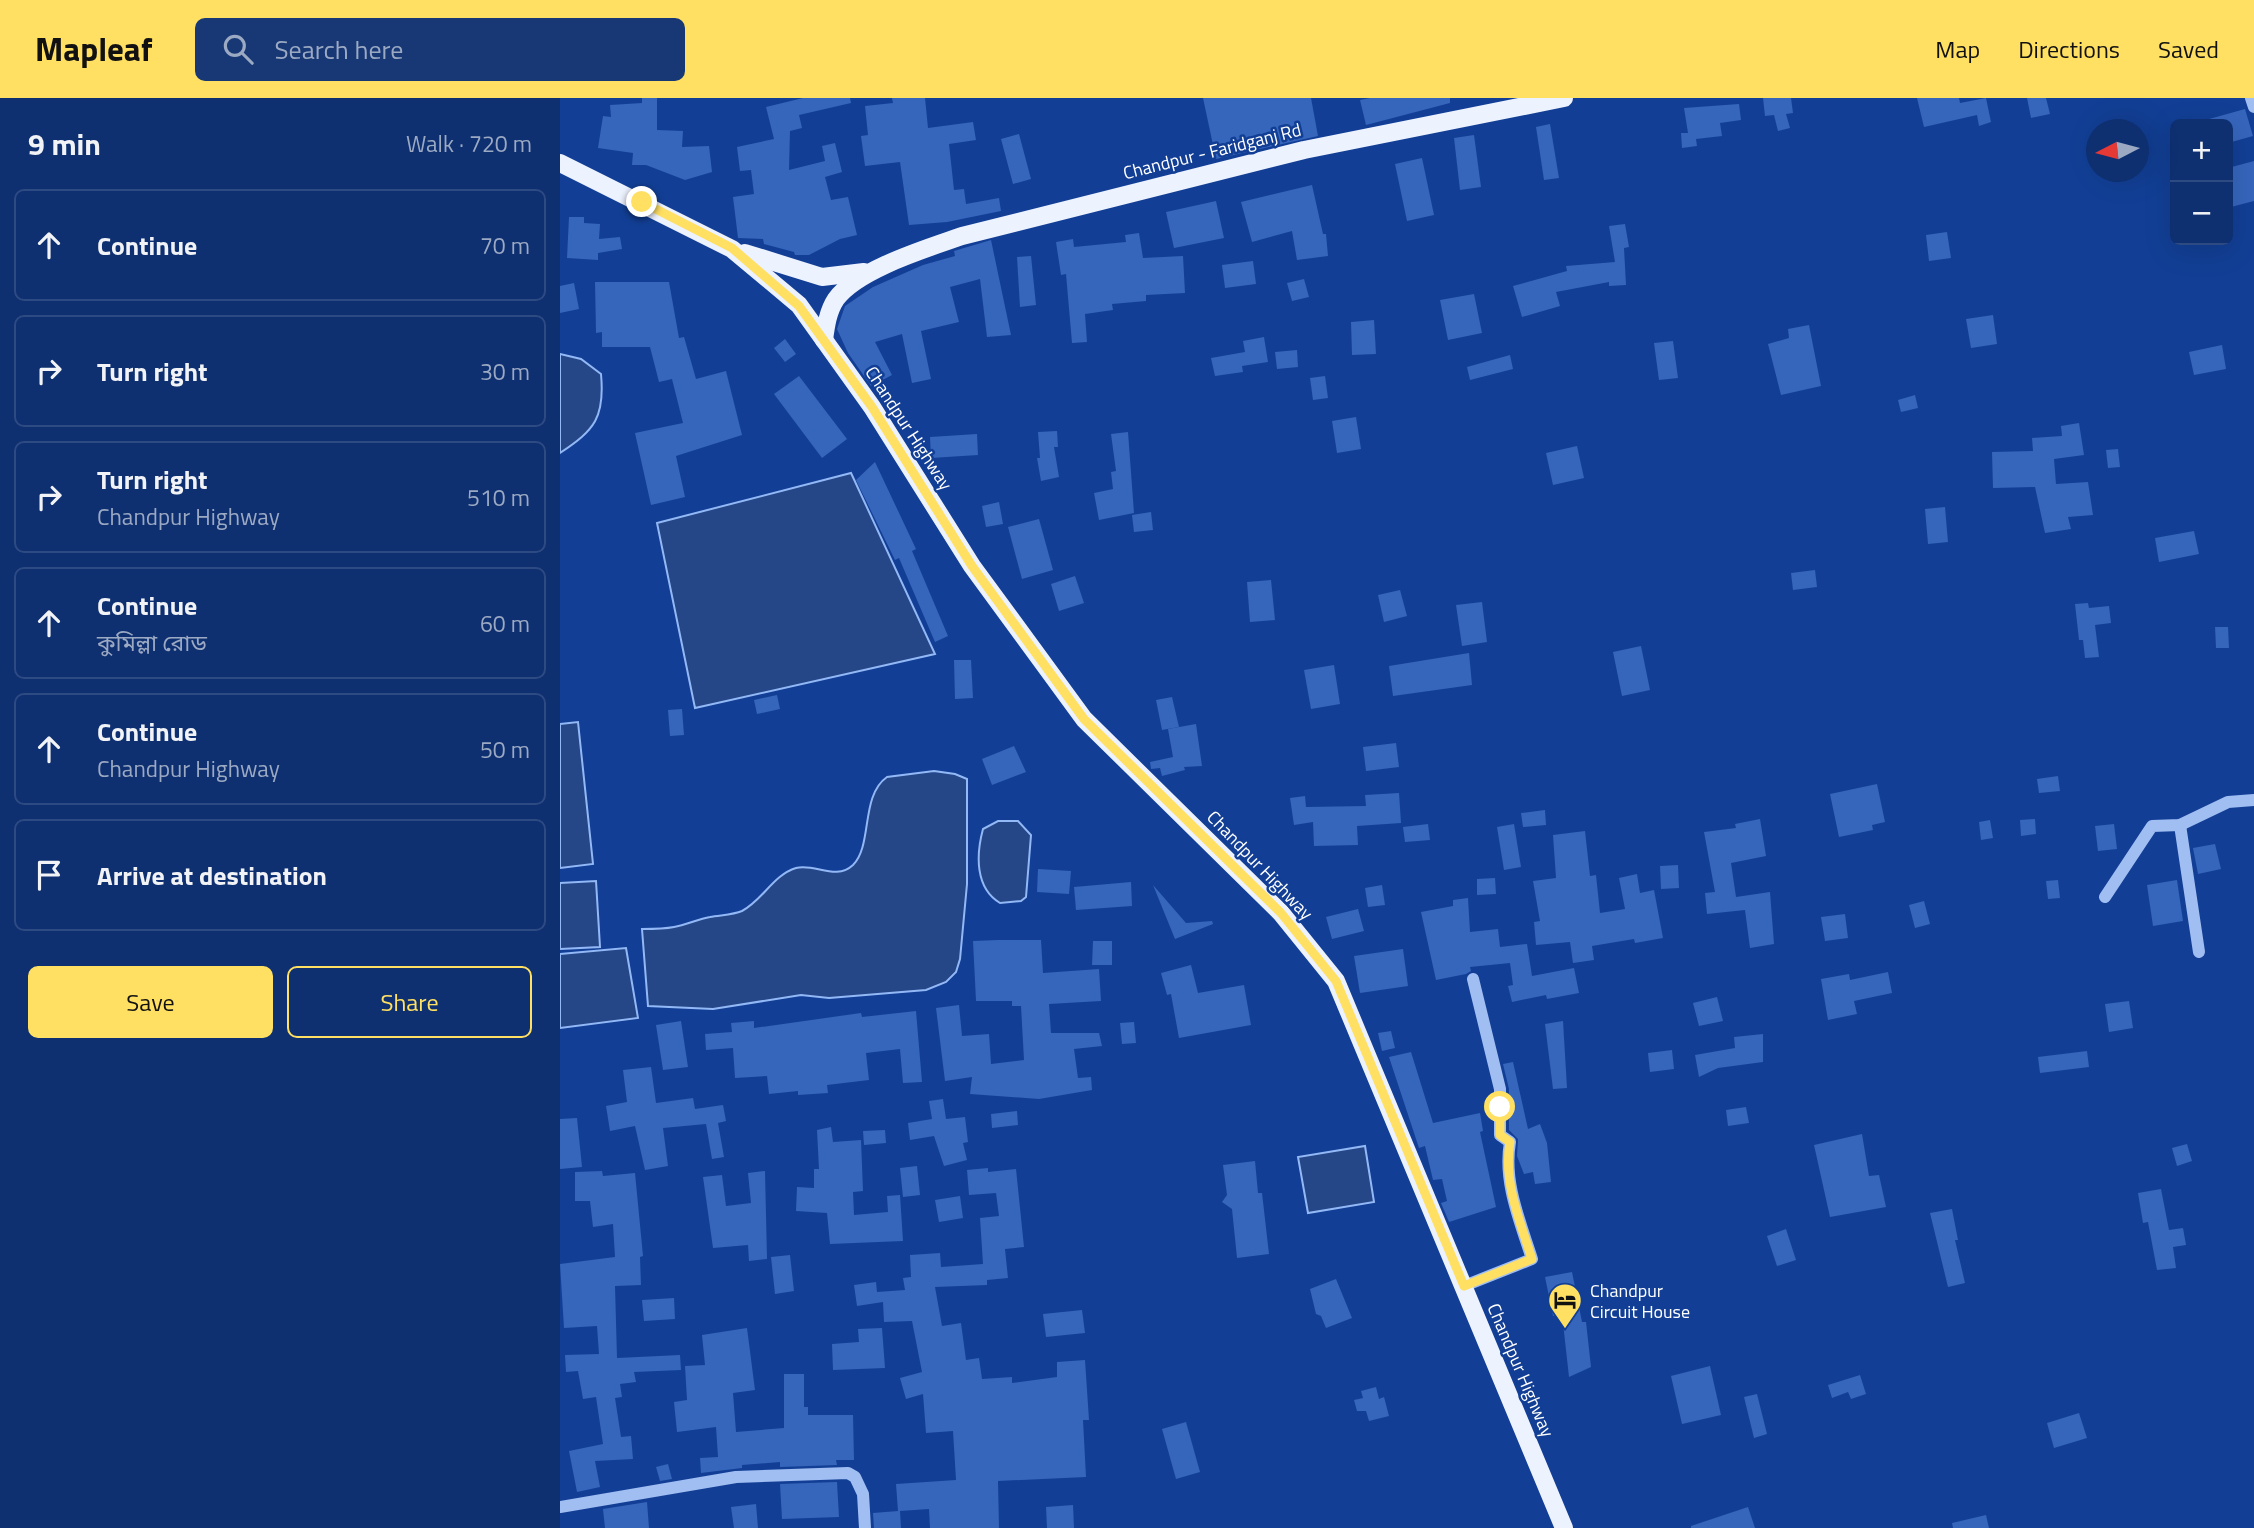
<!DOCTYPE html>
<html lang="en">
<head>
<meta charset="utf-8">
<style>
	:root { --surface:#0e2f70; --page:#173775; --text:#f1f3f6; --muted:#9ba9c3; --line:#2e4a83; --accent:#ffe063 }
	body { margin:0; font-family:"Titillium Web","Noto Sans Bengali",sans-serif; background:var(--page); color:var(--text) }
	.controls { position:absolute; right:21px; top:21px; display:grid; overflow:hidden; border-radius:10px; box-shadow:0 7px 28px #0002 }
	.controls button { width:63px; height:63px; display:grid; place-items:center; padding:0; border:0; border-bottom:2px solid var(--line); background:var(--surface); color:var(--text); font:35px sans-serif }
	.compass { position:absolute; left:1526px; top:21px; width:63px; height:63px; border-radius:50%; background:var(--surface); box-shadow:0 7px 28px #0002; rotate:264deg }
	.stop { position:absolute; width:21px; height:21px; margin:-16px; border:5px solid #ffe063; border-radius:50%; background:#fff }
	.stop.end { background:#ffe063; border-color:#fff; box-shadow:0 2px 7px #0008 }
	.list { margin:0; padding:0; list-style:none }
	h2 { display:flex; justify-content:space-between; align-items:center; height:91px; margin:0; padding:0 28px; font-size:30px }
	h2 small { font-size:23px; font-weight:400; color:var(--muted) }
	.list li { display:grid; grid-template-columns:46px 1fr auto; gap:21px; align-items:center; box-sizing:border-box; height:112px; margin:0 14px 14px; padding:0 14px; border:2px solid var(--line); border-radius:10px }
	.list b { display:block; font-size:26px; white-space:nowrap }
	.list p { margin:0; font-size:23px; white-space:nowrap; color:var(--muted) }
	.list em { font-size:23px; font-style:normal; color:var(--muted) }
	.actions { display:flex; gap:14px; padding:21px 28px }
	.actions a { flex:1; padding:16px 0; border:2px solid var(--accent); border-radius:10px; text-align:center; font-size:24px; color:var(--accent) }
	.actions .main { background:var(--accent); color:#111 }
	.icon { flex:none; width:38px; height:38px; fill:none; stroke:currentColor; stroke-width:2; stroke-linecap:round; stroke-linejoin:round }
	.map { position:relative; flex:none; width:1694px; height:1430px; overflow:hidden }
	header { display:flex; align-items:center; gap:42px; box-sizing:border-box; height:98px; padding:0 35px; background:var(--accent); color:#111 }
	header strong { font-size:33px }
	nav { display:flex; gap:38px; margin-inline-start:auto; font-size:24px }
	.search { width:490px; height:63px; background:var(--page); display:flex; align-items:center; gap:18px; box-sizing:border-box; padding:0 24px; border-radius:10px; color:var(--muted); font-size:26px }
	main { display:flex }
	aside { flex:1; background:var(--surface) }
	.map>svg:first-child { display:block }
	.water { fill:#254687; stroke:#93b8f6; stroke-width:2 }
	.building { fill:#3665bc }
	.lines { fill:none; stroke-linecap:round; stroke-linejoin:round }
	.minor { stroke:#a1bef3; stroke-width:12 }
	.major { stroke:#edf2ff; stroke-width:18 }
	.route { stroke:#ffe063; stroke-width:9 }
	.labels { text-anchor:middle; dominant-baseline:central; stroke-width:5; stroke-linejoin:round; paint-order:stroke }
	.street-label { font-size:18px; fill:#fff; stroke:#123f95 }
	.poi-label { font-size:18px; fill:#fff; stroke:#123f95; text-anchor:start }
</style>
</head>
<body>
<header>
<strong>Mapleaf</strong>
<div class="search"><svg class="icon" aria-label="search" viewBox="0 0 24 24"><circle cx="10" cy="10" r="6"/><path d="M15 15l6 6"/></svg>Search here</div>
<nav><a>Map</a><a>Directions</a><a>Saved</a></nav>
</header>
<main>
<aside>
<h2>9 min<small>Walk · 720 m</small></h2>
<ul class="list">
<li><svg class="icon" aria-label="ahead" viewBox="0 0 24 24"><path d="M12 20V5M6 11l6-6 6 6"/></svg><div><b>Continue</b></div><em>70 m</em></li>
<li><svg class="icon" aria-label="right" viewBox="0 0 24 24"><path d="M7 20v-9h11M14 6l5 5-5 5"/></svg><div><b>Turn right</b></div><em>30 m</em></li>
<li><svg class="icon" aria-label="right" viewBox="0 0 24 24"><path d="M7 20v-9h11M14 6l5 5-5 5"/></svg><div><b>Turn right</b><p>Chandpur Highway</p></div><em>510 m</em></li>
<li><svg class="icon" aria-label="ahead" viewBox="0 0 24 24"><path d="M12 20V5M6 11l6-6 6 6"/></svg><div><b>Continue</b><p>কুমিল্লা রোড</p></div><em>60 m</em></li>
<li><svg class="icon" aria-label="ahead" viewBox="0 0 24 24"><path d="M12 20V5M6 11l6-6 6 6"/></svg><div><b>Continue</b><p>Chandpur Highway</p></div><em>50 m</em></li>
<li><svg class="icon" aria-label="arrive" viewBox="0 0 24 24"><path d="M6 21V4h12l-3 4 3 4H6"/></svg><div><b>Arrive at destination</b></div></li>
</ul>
<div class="actions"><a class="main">Save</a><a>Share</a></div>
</aside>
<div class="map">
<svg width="1694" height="1430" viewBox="0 0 1694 1430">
	<rect width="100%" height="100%" fill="#123f95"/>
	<!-- water -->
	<g class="water">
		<path d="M0,256L21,261L41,276C45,319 35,332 0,355Z"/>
		<polygon points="291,375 375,556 135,610 97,425"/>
		<polygon points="18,624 33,766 0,770 0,626"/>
		<path d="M374,673L395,676L407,681V786L400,861L396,874L386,884L366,892L269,900L241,897L153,911L88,908L82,831C93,831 104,831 114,829C126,827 138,821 150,819C160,817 173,817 182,813C203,802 213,777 236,770C255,765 276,783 293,767C313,747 300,698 327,679Z"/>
		<path d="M438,723H458L471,737L466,799L461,803L440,805C415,790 416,757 423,731Z"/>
		<polygon points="36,783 40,849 0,851 0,785"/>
		<polygon points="66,850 78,920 0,930 0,856"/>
		<polygon points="805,1048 814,1104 748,1115 738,1059"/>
	</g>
	<!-- building -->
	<g class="building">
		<polygon points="82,0 97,0 97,32 123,33 122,49 149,48 152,74 125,82 86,67 72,67 73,55 38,50 43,18 51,19 50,7 82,5"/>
		<polygon points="243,0 290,0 291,5 239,17 242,30 230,33 229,72 265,63 262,48 275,45 282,74 265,79 271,102 288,99 297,137 280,141 249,157 235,157 234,154 204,146 203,141 178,140 173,99 194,96 191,72 180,73 177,49 214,41 206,9"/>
		<polygon points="332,0 365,0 368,30 413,24 416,42 389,46 394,92 404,91 406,106 439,100 441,113 387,124 349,127 340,64 305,68 301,38 308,37 305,8 333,5"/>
		<polygon points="643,0 751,0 758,38 656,61"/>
		<polygon points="810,0 890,0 890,5 806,27 800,2"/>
		<polygon points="1203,0 1231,0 1233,15 1226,16 1230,30 1218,33 1214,17 1205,18"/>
		<polygon points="1357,0 1399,0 1400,5 1426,0 1431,24 1419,28 1417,17 1364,29"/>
		<polygon points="1467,0 1486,0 1490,16 1471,20"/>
		<polygon points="1179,6 1181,22 1160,25 1162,38 1136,41 1137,48 1122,50 1121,35 1128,35 1124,10"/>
		<polygon points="1685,11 1693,38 1668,45 1668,26 1643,26 1642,23"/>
		<polygon points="990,26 999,80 984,82 976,29"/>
		<polygon points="459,36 471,81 453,86 441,41"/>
		<polygon points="914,37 921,89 900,92 894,40"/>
		<polygon points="862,60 874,117 847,123 835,66"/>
		<polygon points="1694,63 1694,103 1671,109 1668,70"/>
		<polygon points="752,87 763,136 766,136 768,158 737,162 732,133 692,144 681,104"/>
		<polygon points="656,103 664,140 614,150 606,114"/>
		<polygon points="9,119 24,119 24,125 40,126 39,141 60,139 62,151 38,155 38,162 7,160"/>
		<polygon points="1065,126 1069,149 1064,150 1066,187 1049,188 1049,184 996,194 1000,208 962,219 953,188 1007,173 1006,168 1055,164 1049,128"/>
		<polygon points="1387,134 1391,160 1369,163 1366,137"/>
		<polygon points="579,135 583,160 623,158 625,195 586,197 586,203 552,206 553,212 525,216 527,244 512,245 506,176 501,177 496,144 513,141 514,149 566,144 565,137"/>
		<polygon points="431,142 451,237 427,239 420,181 390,189 399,224 361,233 371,281 352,285 342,236 315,244 332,277 311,288 288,255 277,231 285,208 313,189 363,167 395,158 394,153"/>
		<polygon points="471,158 476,207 460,209 457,159"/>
		<polygon points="693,163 696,186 665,190 662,167"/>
		<polygon points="744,181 749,199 732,203 727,185"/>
		<polygon points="35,184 109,184 119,240 124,239 136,281 166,273 182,337 116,358 125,399 91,407 75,335 123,325 112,281 99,284 90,249 42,249 42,234 36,235"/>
		<polygon points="14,185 19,211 0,215 0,188"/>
		<polygon points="914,196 922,235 888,242 880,202"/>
		<polygon points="1433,217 1437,246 1411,250 1406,221"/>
		<polygon points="814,222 816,256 792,257 791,224"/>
		<polygon points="1249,227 1261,288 1221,297 1208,246 1229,240 1228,231"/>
		<polygon points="704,239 708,264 682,268 683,274 655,278 651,260 685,254 683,243"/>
		<polygon points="225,241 236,256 225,264 214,250"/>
		<polygon points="1113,243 1118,280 1099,282 1094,245"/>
		<polygon points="1662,247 1666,271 1634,277 1629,254"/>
		<polygon points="737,252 738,269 717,271 715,254"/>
		<polygon points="950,257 953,271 910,282 907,269"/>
		<polygon points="239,278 287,341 262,360 214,296"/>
		<polygon points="765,278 768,300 753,302 750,280"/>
		<polygon points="1355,297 1358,310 1341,314 1338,302"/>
		<polygon points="796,319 801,351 777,355 772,323"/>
		<polygon points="1519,325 1524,357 1494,361 1496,386 1528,384 1533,417 1508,419 1511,431 1485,435 1475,389 1433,390 1432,354 1473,353 1472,340 1502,338 1501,328"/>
		<polygon points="497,333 498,349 494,349 499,379 481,383 477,360 480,360 478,334"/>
		<polygon points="568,334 574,415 539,422 534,395 553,391 551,374 556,373 551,336"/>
		<polygon points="417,336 418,357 371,360 370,339"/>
		<polygon points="1017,348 1024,380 993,387 986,355"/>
		<polygon points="1558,351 1560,369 1548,370 1546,352"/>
		<polygon points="315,364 356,451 352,453 388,538 375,544 339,460 335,462 296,382"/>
		<polygon points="439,404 443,426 426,429 422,408"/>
		<polygon points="1385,409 1388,444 1368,446 1365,411"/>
		<polygon points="591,414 593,432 574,434 572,417"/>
		<polygon points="479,421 493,472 462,481 448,429"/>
		<polygon points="1634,433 1639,456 1599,464 1595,440"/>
		<polygon points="1255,472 1257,489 1233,492 1231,475"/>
		<polygon points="515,478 524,505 499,513 491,486"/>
		<polygon points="711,482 715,522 690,524 687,484"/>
		<polygon points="840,492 847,518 824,524 818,497"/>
		<polygon points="922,504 927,544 902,548 896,507"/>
		<polygon points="1528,505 1529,510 1549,508 1551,525 1535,527 1539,559 1525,560 1523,542 1519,542 1515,506"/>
		<polygon points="1655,529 1668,529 1669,550 1656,550"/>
		<polygon points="1081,548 1090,592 1062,598 1053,554"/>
		<polygon points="909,555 912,587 833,598 829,568"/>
		<polygon points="394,562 411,562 413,600 395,601"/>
		<polygon points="774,567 780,606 751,611 744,572"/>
		<polygon points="217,597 220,611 197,616 194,602"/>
		<polygon points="612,599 619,629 602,632 596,602"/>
		<polygon points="122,611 124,637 110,638 108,612"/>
		<polygon points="636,626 642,668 624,669 625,672 602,678 600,670 591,671 590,664 613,659 608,631"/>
		<polygon points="836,645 839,669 806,673 803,649"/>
		<polygon points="454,648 466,674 432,687 422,661"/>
		<polygon points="1498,678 1500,693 1479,695 1477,681"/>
		<polygon points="1317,686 1325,724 1312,727 1313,732 1279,739 1270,696"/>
		<polygon points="839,695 841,725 797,728 798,747 754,748 753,724 734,727 730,700 745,698 746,709 806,708 805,697"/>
		<polygon points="985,712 986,727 963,729 961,715"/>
		<polygon points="1200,721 1206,758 1171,765 1176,799 1210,794 1214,846 1190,850 1185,812 1147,816 1145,795 1155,794 1144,734 1176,730 1175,726"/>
		<polygon points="1475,721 1476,736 1461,738 1460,722"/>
		<polygon points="1430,722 1433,740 1421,742 1419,724"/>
		<polygon points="868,726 870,742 845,744 843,729"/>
		<polygon points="954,726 961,769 944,772 937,729"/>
		<polygon points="1554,726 1557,751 1538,753 1535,728"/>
		<polygon points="1025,733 1030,778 1036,777 1040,815 1065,811 1059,780 1077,776 1080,795 1094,792 1103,840 1075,845 1074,841 1032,848 1034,862 1013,865 1010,844 976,847 974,824 980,823 973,783 996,780 993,737"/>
		<polygon points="1655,746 1661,771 1638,776 1633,750"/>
		<polygon points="1118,767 1119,790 1101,791 1100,768"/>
		<polygon points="478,771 511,773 509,796 477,794"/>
		<polygon points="935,780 936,796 917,797 917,781"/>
		<polygon points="1498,782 1500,800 1488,801 1486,783"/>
		<polygon points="1617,782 1623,823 1593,828 1587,787"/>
		<polygon points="571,784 572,808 516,812 514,789"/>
		<polygon points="593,787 626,825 652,823 653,826 615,841"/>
		<polygon points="822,787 825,807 808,809 805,790"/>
		<polygon points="908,800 910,834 938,831 940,849 967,846 972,878 1014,870 1019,895 987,901 986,897 952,904 948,888 953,887 950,865 910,869 911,873 906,876 876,882 861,814 893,808 893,802"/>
		<polygon points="1364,803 1370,826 1355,830 1349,807"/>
		<polygon points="798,811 804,833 772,841 766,819"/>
		<polygon points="1285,816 1288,840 1265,843 1261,819"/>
		<polygon points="438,842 481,842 483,875 539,871 541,903 489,906 491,935 539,935 542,948 514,951 518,980 531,979 532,992 479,1001 410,996 412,979 385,983 376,910 399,907 402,938 429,936 431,966 464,962 461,908 452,908 452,903 416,903 413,843"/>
		<polygon points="533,843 552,843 552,867 532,867"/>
		<polygon points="843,851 848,888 800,895 794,858"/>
		<polygon points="631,867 638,895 684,887 691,927 619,940 611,896 607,897 601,875"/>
		<polygon points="1328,874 1332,895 1294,903 1297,916 1268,922 1261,881 1289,876 1290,882"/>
		<polygon points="1157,899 1163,923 1139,928 1133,905"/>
		<polygon points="1569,903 1573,930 1549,934 1545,906"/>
		<polygon points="356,913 362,984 343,985 340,951 306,955 309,982 267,987 268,995 238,997 238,993 209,996 207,978 175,980 173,950 146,952 145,936 172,934 171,925 194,923 194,930 301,915 302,919"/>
		<polygon points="121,923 128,969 103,972 96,927"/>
		<polygon points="1003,923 1007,990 993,991 985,926"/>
		<polygon points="574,924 576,945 562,946 560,925"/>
		<polygon points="831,933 835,950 822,953 818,935"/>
		<polygon points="1203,936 1203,964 1158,970 1139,979 1135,957 1175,950 1174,939"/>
		<polygon points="1112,952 1114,971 1090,974 1088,955"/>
		<polygon points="1527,953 1529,969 1480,975 1478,959"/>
		<polygon points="851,954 873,1025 920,1015 923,1033 920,1034 936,1109 889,1124 881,1105 887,1103 882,1081 873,1082 865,1048 859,1050 829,959"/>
		<polygon points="953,964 968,1031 980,1026 987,1045 991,1084 975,1086 973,1074 964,1076 957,1058 958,1041 949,1032 949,991 943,966"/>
		<polygon points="91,969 96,1005 133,1000 135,1011 163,1007 166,1023 158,1025 164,1059 152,1061 146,1026 103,1030 108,1068 85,1072 75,1028 50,1033 46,1008 67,1004 63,972"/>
		<polygon points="383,1001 386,1021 405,1019 408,1044 403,1045 407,1062 384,1068 374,1038 350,1042 348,1025 372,1021 369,1003"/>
		<polygon points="1186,1009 1189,1025 1168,1028 1166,1012"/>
		<polygon points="457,1013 458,1027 432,1030 431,1016"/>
		<polygon points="17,1020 22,1069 0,1071 0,1021"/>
		<polygon points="271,1029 273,1044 301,1042 303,1093 293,1094 294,1117 328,1114 327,1098 340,1097 343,1143 270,1146 267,1115 236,1113 237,1089 254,1090 254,1071 259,1071 257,1032"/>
		<polygon points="325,1032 326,1045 304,1047 303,1033"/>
		<polygon points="1302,1036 1309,1078 1319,1077 1326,1109 1270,1119 1254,1047"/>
		<polygon points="1627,1046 1632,1063 1617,1068 1612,1050"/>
		<polygon points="695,1063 698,1095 702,1095 709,1156 677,1160 672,1111 662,1104 667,1097 663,1067"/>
		<polygon points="357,1068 360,1097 343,1099 340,1070"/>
		<polygon points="428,1070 428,1074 456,1071 464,1149 445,1151 448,1180 427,1182 427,1187 375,1189 382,1228 401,1225 406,1262 419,1260 422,1281 452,1279 452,1285 497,1279 497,1264 525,1262 529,1322 523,1322 526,1379 438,1383 439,1430 370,1430 369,1411 340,1413 341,1430 314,1430 313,1415 338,1413 336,1386 396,1382 393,1333 366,1335 363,1296 346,1301 340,1280 362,1274 352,1223 324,1224 323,1204 297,1208 294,1187 316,1184 317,1194 345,1192 343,1180 351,1179 350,1157 380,1155 381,1169 423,1166 420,1120 439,1118 436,1095 409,1097 407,1072"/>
		<polygon points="42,1073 43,1078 75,1075 83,1158 80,1159 81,1187 55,1188 57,1260 120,1257 121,1272 74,1274 76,1284 60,1286 62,1299 55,1300 61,1339 71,1338 73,1361 35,1363 40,1389 17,1394 9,1353 43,1346 36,1299 23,1301 18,1273 6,1274 5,1257 39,1256 37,1228 4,1230 0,1166 55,1159 53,1126 33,1129 30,1103 15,1103 15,1074"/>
		<polygon points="205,1073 207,1161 189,1163 188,1147 153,1150 143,1079 162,1077 166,1108 191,1105 188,1075"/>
		<polygon points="1601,1091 1609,1132 1623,1130 1626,1147 1613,1149 1616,1170 1597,1172 1588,1124 1583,1125 1578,1095"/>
		<polygon points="400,1098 403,1120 379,1124 375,1102"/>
		<polygon points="1392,1111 1398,1142 1395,1142 1405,1185 1388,1189 1370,1115"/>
		<polygon points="1226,1131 1236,1162 1217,1168 1207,1138"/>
		<polygon points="230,1157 234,1193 215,1196 211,1159"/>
		<polygon points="1012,1174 1022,1224 1026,1224 1031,1269 1009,1279 1002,1216 993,1218 985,1179"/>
		<polygon points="776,1181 792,1220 766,1230 761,1218 756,1216 750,1191"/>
		<polygon points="114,1200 115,1221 84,1223 82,1202"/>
		<polygon points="522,1212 525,1235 486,1239 483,1216"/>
		<polygon points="187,1230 195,1292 173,1295 176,1334 224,1330 224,1276 244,1276 244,1309 248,1309 248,1317 293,1317 294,1362 276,1362 277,1367 220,1369 220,1364 182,1367 182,1370 141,1375 140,1360 158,1359 156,1329 117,1334 114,1304 127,1302 125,1268 145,1267 142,1237"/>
		<polygon points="322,1230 325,1270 273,1272 272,1246 299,1244 298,1231"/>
		<polygon points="1150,1268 1161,1317 1122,1326 1111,1278"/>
		<polygon points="1300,1277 1306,1296 1291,1301 1288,1294 1272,1300 1268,1287"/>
		<polygon points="816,1289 819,1301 824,1299 829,1318 809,1323 806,1313 797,1313 794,1302 803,1300 801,1293"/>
		<polygon points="1197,1296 1207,1336 1194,1340 1184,1299"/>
		<polygon points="1519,1315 1527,1340 1494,1350 1487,1325"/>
		<polygon points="626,1324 640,1374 616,1381 602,1331"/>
		<polygon points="108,1366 112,1381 100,1383 96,1369"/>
		<polygon points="277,1384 279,1419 222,1421 220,1386"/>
		<polygon points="87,1404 89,1430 45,1430 43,1411"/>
		<polygon points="196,1406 198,1430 174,1430 171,1409"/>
		<polygon points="513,1407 514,1430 487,1430 486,1409"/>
		<polygon points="1188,1409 1195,1430 1131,1430 1131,1428"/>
		<polygon points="1426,1417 1429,1430 1393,1430 1392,1425"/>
	</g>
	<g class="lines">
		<!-- minor -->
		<g class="minor">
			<polyline points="1691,0 1694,9"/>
			<polyline points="1620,727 1639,854"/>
			<polyline points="1545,799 1592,728 1620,727 1668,704 1694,702"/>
			<path d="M904,1188L972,1161C960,1123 943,1084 950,1044L940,1037V991L913,881"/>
			<polyline points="0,1409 176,1379 288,1375 295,1379 303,1396 305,1430"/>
		</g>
		<!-- major -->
		<g class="major">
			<polyline points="0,65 172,151 239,207 312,309 412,468 524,621 721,815 776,883 1004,1430"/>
			<polyline points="185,155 262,179 304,174"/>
			<path d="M264,242C266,227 268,213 276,201C298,171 368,150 402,138L744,52L1004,0"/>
		</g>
	</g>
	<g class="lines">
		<!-- route -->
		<path class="route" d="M82,104L172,150L239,208L312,309L412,468L524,621L721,815L776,883L904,1188L972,1161C960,1123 943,1084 950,1044L940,1037V1009"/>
	</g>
	<!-- icons -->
	<defs>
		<g id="hotel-pin" transform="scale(1.75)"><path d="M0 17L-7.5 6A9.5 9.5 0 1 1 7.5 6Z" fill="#ffe063" stroke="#123f95"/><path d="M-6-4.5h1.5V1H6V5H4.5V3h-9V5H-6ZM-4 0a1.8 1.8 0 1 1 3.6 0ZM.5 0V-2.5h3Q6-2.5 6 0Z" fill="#111"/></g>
	</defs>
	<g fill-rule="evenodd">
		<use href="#hotel-pin" x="1005" y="1202"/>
	</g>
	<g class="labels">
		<!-- street labels -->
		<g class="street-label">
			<text transform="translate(652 53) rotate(-14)">Chandpur - Faridganj Rd</text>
			<text transform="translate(349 330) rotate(57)">Chandpur Highway</text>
			<text transform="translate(700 767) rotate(46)">Chandpur Highway</text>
			<text transform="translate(961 1272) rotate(67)">Chandpur Highway</text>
		</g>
		<!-- poi labels -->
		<g class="poi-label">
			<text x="1030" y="1192">Chandpur<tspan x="1030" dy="21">Circuit House</tspan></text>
		</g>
	</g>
</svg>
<div class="controls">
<button>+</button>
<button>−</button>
</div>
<svg class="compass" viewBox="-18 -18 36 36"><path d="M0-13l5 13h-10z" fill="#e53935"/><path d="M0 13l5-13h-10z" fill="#9ba9c3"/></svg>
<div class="stop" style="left:940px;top:1009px"></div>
<div class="stop end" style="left:82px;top:104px"></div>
</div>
</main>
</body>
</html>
